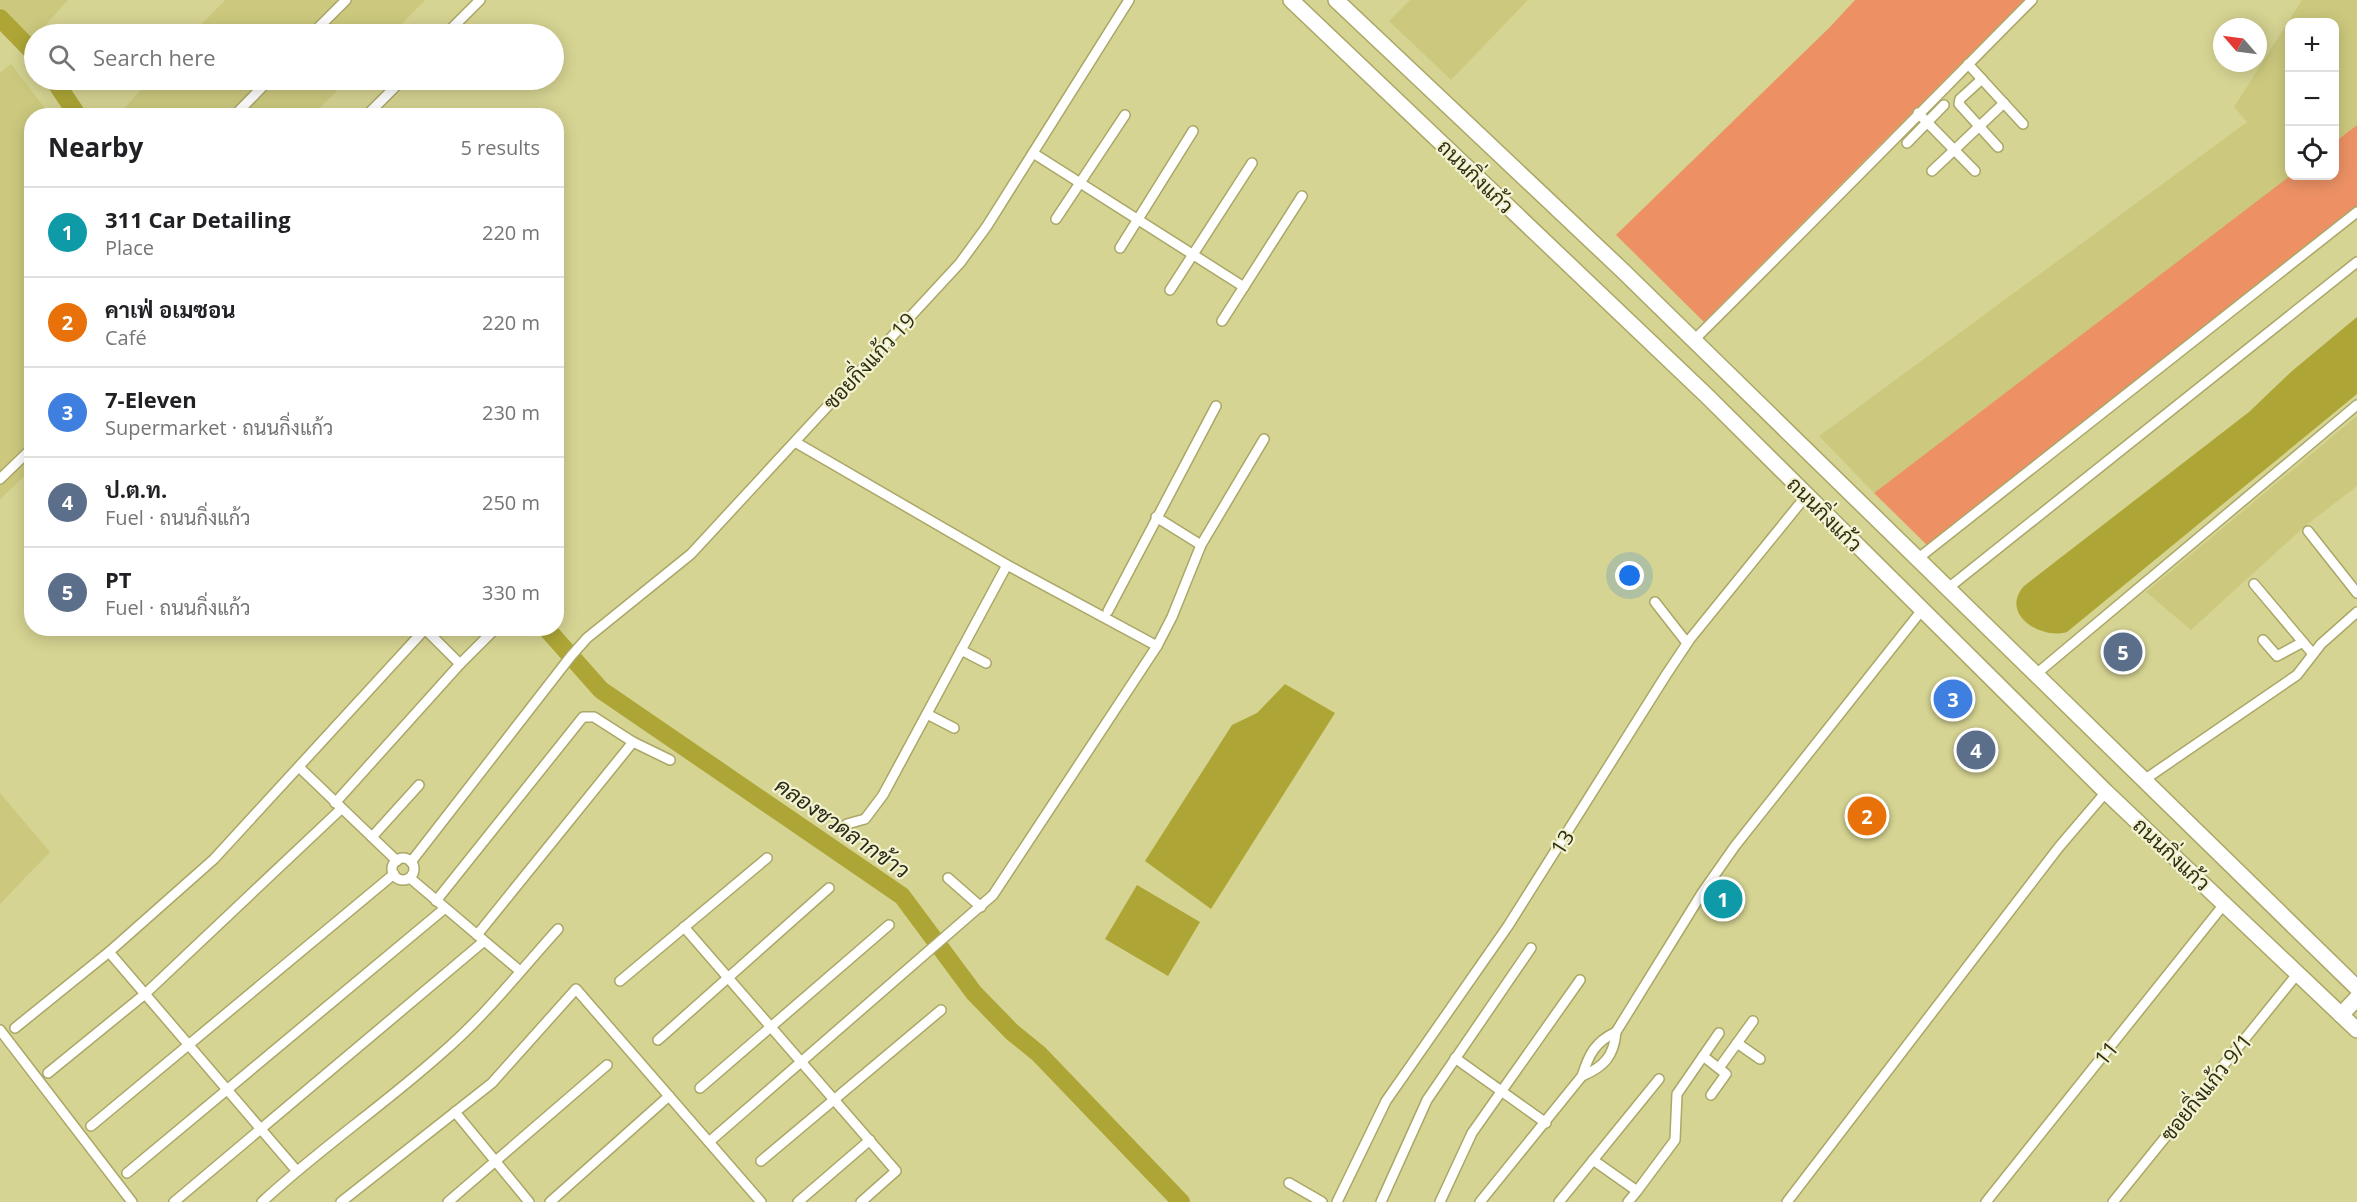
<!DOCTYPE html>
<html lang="en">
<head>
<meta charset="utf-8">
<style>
	:root { --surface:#fff; --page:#f6f6f6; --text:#202124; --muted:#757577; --line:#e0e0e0; --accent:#6e5bd5 }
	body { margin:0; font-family:"Open Sans",Sarabun,sans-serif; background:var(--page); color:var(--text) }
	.controls { position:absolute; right:18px; top:18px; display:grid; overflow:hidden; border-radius:12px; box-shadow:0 3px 15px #0003 }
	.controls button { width:54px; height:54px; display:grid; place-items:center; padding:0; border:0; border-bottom:2px solid var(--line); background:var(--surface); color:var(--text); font:30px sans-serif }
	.compass { position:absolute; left:2213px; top:18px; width:54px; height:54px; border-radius:50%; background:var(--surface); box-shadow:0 3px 15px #0003; rotate:298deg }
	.you { position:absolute; left:1630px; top:576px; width:21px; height:21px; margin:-15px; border:4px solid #fff; border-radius:50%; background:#1a73e8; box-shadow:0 0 0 9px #1a73e833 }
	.badge { display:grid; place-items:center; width:39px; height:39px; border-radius:50%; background:var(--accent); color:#fff; font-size:20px; font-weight:700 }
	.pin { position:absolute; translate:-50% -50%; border:3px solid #fff; box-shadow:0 2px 6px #0006 }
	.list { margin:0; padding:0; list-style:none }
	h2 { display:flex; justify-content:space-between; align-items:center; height:78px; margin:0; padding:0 24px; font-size:26px }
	h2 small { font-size:20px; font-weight:400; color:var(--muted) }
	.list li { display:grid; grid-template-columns:39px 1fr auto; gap:18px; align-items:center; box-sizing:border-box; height:90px; padding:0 24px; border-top:2px solid var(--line) }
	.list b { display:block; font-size:22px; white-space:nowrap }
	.list p { margin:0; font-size:20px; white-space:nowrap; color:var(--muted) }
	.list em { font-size:20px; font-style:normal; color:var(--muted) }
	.icon { flex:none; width:33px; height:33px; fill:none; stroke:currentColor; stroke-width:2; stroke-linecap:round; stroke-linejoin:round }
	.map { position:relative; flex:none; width:2357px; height:1202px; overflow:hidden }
	.search { position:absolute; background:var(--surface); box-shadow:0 3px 15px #0003; left:24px; top:24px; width:540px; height:66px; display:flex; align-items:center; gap:15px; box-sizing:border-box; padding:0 21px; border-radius:33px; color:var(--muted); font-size:22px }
	.panel { position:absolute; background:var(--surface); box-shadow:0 3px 15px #0003; left:24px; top:108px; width:540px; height:528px; border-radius:24px }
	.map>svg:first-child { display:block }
	.built { fill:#ccc97e }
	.green { fill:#ed9165 }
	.water { fill:#ada636 }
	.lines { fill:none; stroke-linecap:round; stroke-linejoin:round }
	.river { stroke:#ada636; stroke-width:18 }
	.street-casing { stroke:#aaa767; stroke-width:12 }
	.primary-casing { stroke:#aaa767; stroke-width:18 }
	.street { stroke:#fff; stroke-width:9 }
	.primary { stroke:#fff; stroke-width:15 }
	.labels { text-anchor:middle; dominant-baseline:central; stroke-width:4.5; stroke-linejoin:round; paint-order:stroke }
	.street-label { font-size:21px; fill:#302f14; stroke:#f3f3d2 }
	.water-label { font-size:22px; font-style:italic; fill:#2b2a17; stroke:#f3f3d2 }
</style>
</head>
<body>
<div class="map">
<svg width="2357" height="1202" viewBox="0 0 2357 1202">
	<rect width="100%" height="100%" fill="#d6d492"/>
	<!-- built -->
	<g class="built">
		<polygon points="0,0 68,0 32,40 0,8"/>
		<polygon points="225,0 425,0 392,34 192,34"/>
		<polygon points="1410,0 1528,0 1451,80 1389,21"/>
		<polygon points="2302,0 2357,0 2357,125 2335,142 2334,22 2290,22 2291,176 1874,493 1819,436 2247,122 2234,107"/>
		<polygon points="11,64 50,115 32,116 31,470 0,499 0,73"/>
		<polygon points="150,80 348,80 312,115 117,116"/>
		<polygon points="2357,416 2357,486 2304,527 2191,630 2146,592"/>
		<polygon points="0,793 50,852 0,904"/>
	</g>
	<!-- green -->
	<g class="green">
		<polygon points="1855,0 2024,0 1704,322 1616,235 1829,28"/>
		<polygon points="2357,125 2357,208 1928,546 1874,493 2290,176 2334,176 2335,142"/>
	</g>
	<!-- water -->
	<g class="water">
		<path d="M2357,317V394L2067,632C2041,640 1999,614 2024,586L2249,412L2292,371Z"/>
		<polygon points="1285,684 1335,713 1211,909 1145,861 1232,725 1257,713"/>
		<polygon points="1137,885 1200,922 1168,976 1105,939"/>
	</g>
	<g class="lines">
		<!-- river -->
		<g class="river">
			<polyline points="0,18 34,53"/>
			<polyline points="54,80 78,116"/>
			<polyline points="546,628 601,690 902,896 974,993 1012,1032 1039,1054 1181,1202"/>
		</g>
		<!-- street casing -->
		<g class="street-casing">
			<g id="street">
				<polyline points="312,34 346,0"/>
				<polyline points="446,34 480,0"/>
				<polyline points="1968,64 2023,124"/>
				<polyline points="1982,79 1960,99 1959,104 1998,147"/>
				<polyline points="1918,113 1975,171"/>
				<polyline points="234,116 269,80"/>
				<polyline points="366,116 402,80"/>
				<polyline points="1907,143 1944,105"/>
				<polyline points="1033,153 1244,287"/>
				<polyline points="1932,171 2004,103"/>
				<polyline points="1056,219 1125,115"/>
				<polyline points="1120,248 1193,131"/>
				<polyline points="1170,290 1252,163"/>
				<polyline points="1222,321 1302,196"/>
				<path d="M1693,341C1807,228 1919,114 2032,0"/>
				<polyline points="795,442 1007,565 1157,646"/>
				<polyline points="0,479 32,448"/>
				<polyline points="1156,517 1201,545"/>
				<polyline points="2308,531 2357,593"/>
				<polyline points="1916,560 2357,212"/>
				<polyline points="2254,584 2313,654"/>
				<polyline points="1947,589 2357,262"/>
				<polyline points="1655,602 1687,643"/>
				<polyline points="1108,611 1216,406"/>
				<polyline points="425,629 460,664"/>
				<polyline points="2263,640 2277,656 2303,642"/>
				<polyline points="961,650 986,663"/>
				<polyline points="2035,675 2357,405"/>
				<polyline points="927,714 954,728"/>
				<polyline points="300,768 397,861"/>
				<polyline points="2144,780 2297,675 2321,644 2357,612"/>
				<polyline points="335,803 460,664 496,628"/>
				<polyline points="847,824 865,819 883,795 1007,565"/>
				<polyline points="372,837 419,785"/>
				<circle cx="403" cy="869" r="11"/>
				<polyline points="411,862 571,656 587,638 691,554 960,263 987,226 1129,0"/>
				<polyline points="410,878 520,971"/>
				<polyline points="948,878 981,907"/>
				<polyline points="436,901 583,717 594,717 633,742 670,760"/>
				<polyline points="684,927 896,1171 861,1202"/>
				<polyline points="477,935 633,742"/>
				<polyline points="109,952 296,1170"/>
				<polyline points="620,981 767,858"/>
				<polyline points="15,1028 109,952 214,859 426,628"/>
				<polyline points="0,1030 132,1202"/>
				<polyline points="658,1040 829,888"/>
				<polyline points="1737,1043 1760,1059"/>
				<polyline points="1703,1056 1726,1074 1711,1095"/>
				<polyline points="1455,1058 1546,1123"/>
				<polyline points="1719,1068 1753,1021"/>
				<polyline points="48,1073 145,994 341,809"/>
				<path d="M1582,1076C1604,1067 1614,1056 1616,1032L1702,893L1735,846L1922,610"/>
				<polyline points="700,1088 889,925"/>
				<polyline points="455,1112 529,1202"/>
				<polyline points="91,1126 394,874"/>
				<polyline points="709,1142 993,895 1157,646 1172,617 1201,545 1264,439"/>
				<polyline points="1593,1160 1637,1191 1675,1140 1677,1094 1719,1033"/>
				<polyline points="761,1161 941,1010"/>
				<polyline points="127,1173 444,909"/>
				<polyline points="1289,1183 1322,1202"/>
				<polyline points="174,1202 483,942"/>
				<path d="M262,1202C319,1149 384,1105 442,1053C485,1016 520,971 558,929"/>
				<polyline points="341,1202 492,1083 576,989 761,1202"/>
				<polyline points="448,1202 607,1065"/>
				<polyline points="550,1202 669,1096"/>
				<polyline points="798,1202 870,1140"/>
				<polyline points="1337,1202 1386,1101 1508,926 1666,675 1690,639 1806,496"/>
				<polyline points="1381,1202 1427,1100 1531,948"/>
				<polyline points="1440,1202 1472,1133 1580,980"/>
				<path d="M1480,1202L1582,1076C1589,1054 1595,1042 1616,1032"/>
				<polyline points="1559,1202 1659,1079"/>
				<polyline points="1628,1202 1637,1191"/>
				<polyline points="1787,1202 2059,847 2106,792"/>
				<polyline points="1986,1202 2225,903"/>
				<polyline points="2113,1202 2298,973"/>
			</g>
		</g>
		<!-- primary casing -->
		<g class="primary-casing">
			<g id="primary">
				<polyline points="1291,0 1707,396 2106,792 2357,1030"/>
				<polyline points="1336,0 1622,270 2357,988"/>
				<polyline points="2341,1015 2357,998"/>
			</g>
		</g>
		<!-- street -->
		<use href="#street" class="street"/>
		<!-- primary -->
		<use href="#primary" class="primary"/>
	</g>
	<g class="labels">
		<!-- street labels -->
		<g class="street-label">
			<text transform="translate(1476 176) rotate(44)">ถนนกิ่งแก้ว</text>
			<text transform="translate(869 361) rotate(-47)">ซอยกิ่งแก้ว 19</text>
			<text transform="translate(1825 514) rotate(45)">ถนนกิ่งแก้ว</text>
			<text transform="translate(1562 842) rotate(-57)">13</text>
			<text transform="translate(2172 854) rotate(43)">ถนนกิ่งแก้ว</text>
			<text transform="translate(2106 1053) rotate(-51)">11</text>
			<text transform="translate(2206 1087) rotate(-51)">ซอยกิ่งแก้ว 9/1</text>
		</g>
		<!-- water labels -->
		<g class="water-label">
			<text transform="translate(843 827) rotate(35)">คลองชวดลากข้าว</text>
		</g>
	</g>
</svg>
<div class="controls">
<button>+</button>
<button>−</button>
<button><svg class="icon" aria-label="locate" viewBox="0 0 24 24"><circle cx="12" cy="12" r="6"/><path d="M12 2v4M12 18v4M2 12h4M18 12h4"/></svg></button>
</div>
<svg class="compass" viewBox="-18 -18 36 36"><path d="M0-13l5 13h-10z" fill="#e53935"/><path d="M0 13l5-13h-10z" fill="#757577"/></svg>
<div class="you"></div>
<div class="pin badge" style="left:1723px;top:899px;background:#0f9aa8">1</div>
<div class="pin badge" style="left:1867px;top:816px;background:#e8710a">2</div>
<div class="pin badge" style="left:1953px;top:699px;background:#3f7fe0">3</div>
<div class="pin badge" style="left:1976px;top:750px;background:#5c6f8a">4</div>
<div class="pin badge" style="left:2123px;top:652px;background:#5c6f8a">5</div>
<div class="search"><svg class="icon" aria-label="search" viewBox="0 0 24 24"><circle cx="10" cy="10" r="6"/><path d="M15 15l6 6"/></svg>Search here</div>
<section class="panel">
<h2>Nearby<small>5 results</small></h2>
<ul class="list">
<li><span class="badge" style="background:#0f9aa8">1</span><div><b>311 Car Detailing</b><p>Place</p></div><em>220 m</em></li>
<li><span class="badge" style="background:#e8710a">2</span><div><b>คาเฟ่ อเมซอน</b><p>Café</p></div><em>220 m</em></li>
<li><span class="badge" style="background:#3f7fe0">3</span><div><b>7-Eleven</b><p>Supermarket · ถนนกิ่งแก้ว</p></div><em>230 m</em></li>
<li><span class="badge" style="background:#5c6f8a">4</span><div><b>ป.ต.ท.</b><p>Fuel · ถนนกิ่งแก้ว</p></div><em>250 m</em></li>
<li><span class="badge" style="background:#5c6f8a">5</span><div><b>PT</b><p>Fuel · ถนนกิ่งแก้ว</p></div><em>330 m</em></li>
</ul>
</section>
</div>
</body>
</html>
